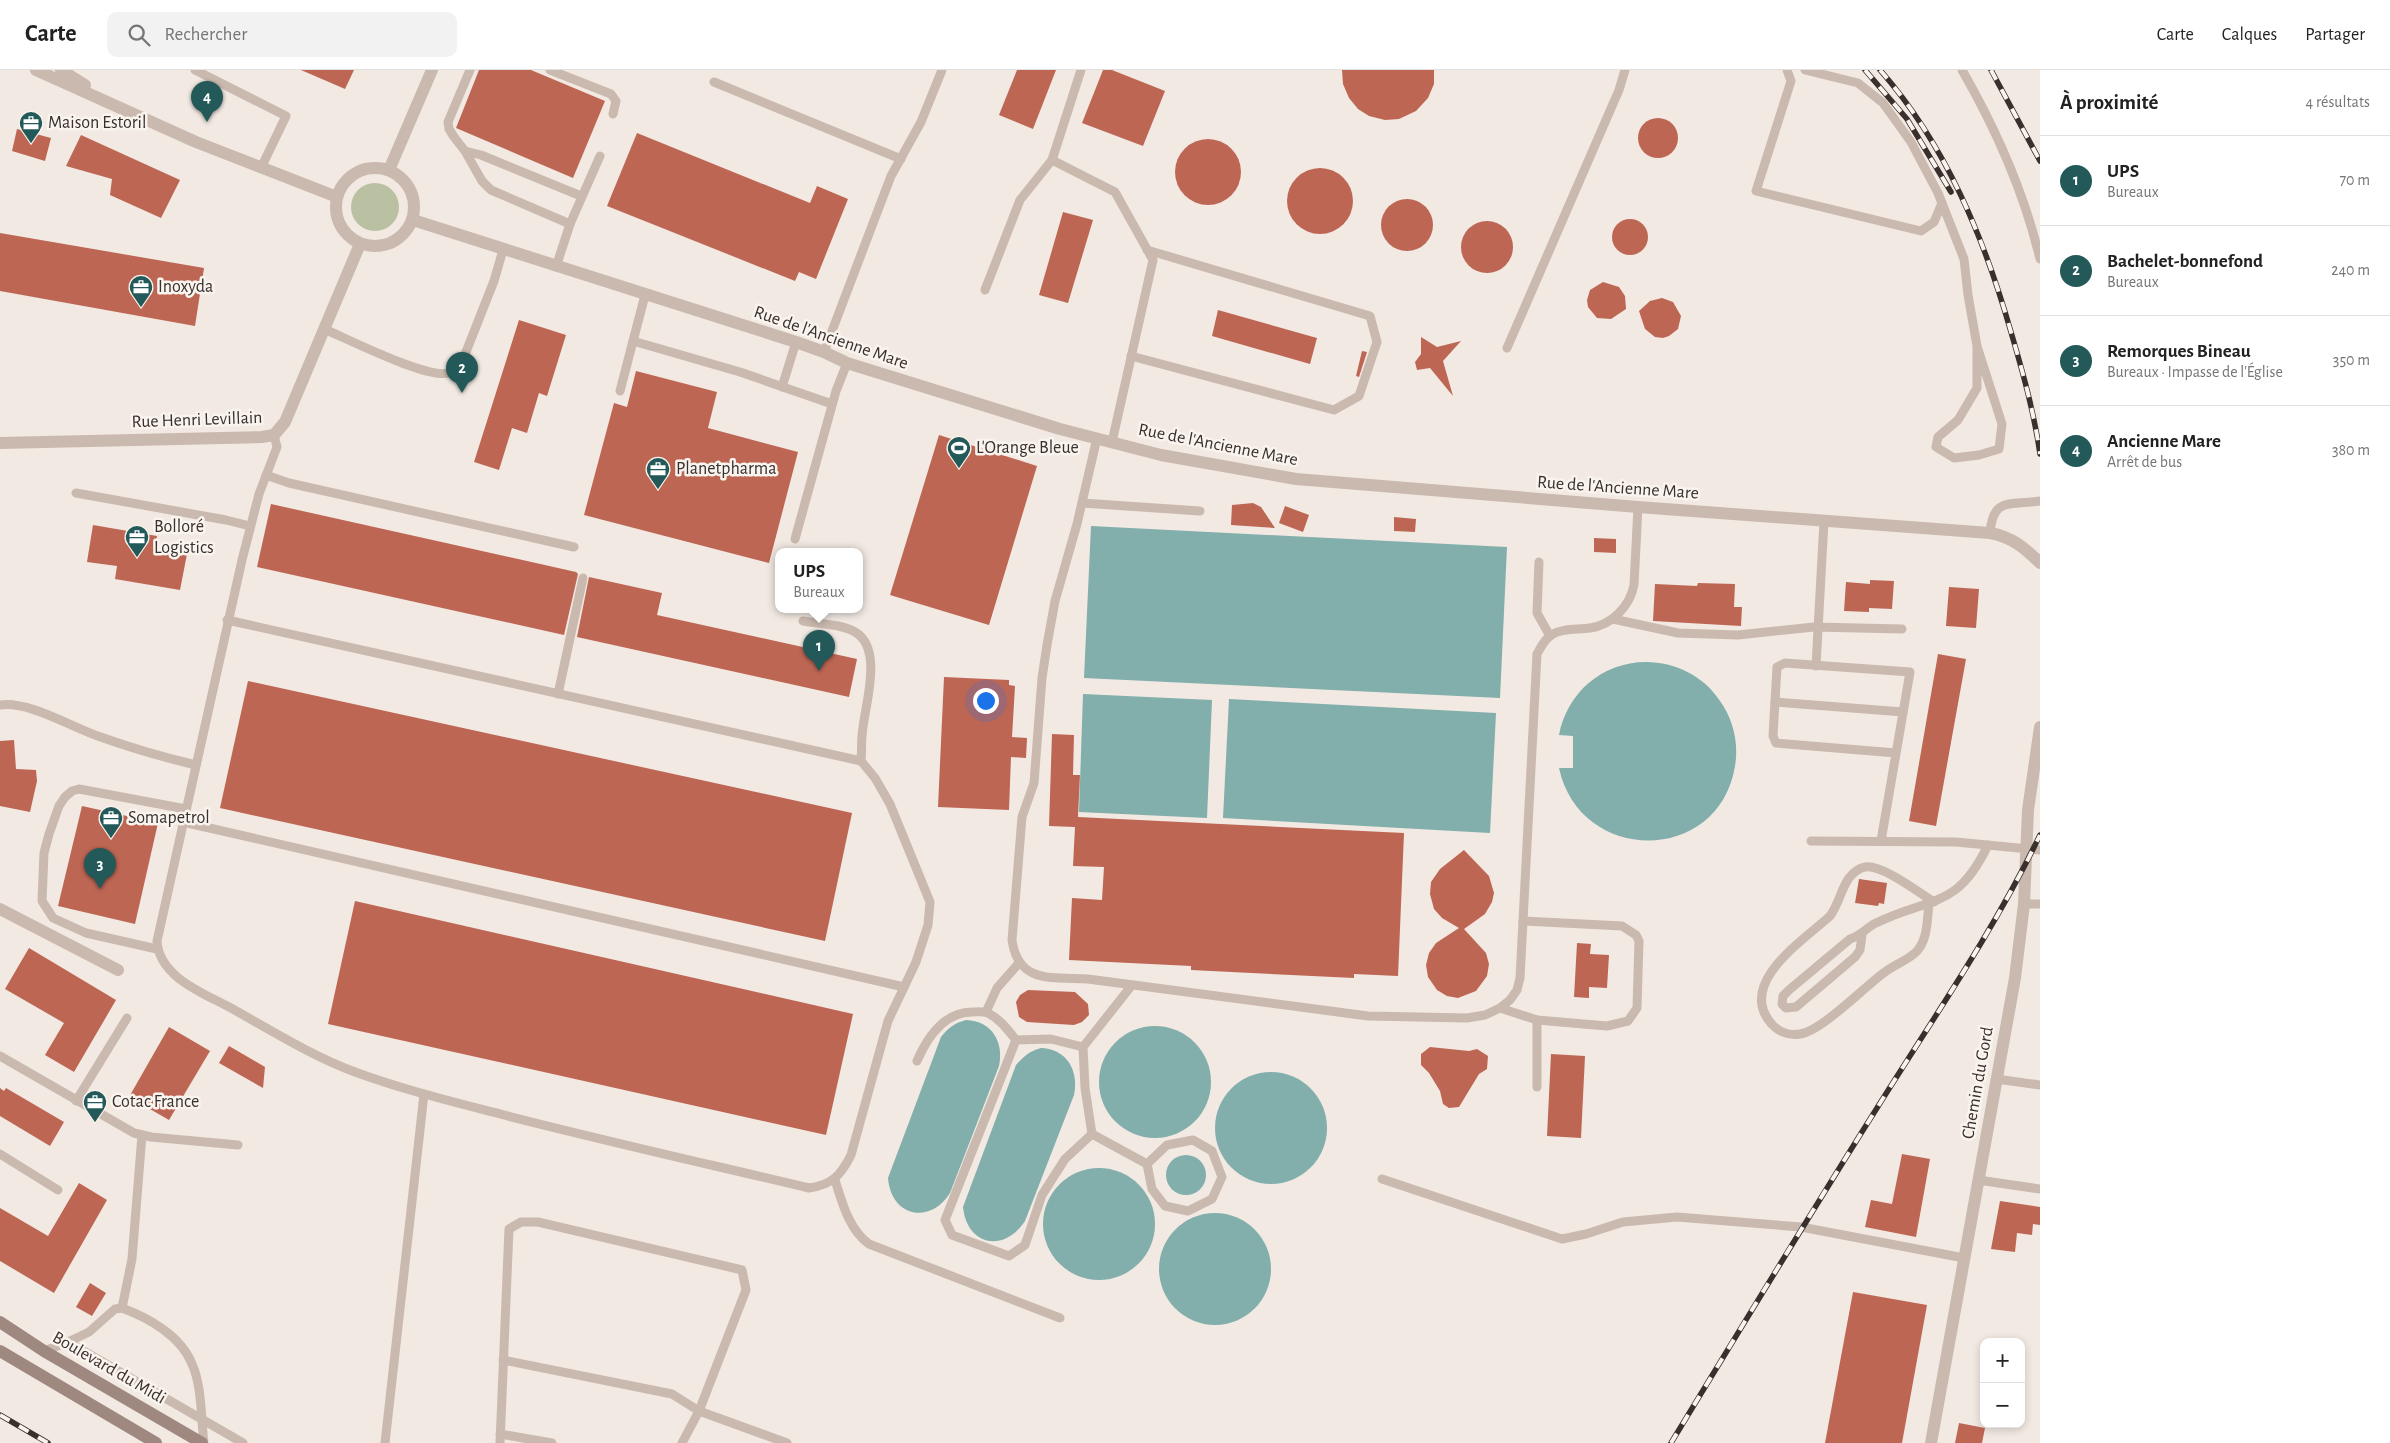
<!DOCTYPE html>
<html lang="fr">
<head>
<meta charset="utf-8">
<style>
	:root { --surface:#fff; --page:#f2f2f2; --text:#222; --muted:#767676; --line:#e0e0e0; --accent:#235958 }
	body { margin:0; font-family:"Alegreya Sans",sans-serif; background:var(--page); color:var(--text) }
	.controls { position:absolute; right:15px; bottom:15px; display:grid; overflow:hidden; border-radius:10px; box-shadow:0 2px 8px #0003 }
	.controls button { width:45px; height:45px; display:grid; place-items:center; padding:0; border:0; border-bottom:1px solid var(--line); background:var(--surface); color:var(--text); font:25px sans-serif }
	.you { position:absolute; left:985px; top:630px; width:18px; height:18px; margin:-12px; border:4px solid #fff; border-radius:50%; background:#1a73e8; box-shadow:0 0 0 8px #1a73e833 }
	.badge { display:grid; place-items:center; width:32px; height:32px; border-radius:50%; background:var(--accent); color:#fff; font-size:16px; font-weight:700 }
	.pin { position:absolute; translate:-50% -41px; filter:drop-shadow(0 1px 2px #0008) }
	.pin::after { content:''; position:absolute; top:26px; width:18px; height:15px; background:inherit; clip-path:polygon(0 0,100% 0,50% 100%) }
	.popup { position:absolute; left:775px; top:478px; width:88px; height:65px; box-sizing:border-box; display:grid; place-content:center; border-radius:10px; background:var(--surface); filter:drop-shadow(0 1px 4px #0005); font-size:16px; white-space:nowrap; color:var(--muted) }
	.popup b { font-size:19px; color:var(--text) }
	.popup::after { content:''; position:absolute; left:50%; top:100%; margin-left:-10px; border:10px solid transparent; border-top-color:var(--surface) }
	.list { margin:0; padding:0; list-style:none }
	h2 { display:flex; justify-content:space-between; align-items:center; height:65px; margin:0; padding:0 20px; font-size:21px }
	h2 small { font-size:16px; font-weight:400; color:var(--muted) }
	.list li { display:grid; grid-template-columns:32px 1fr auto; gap:15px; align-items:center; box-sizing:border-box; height:90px; padding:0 20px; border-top:1px solid var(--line) }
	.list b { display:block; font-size:19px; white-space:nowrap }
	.list p { margin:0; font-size:16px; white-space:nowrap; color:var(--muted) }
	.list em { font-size:16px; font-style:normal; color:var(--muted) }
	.icon { flex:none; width:28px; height:28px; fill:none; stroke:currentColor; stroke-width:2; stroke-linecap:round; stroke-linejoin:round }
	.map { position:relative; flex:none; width:2040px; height:1373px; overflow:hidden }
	header { display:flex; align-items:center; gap:30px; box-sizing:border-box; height:70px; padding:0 25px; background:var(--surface); border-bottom:1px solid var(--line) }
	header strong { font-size:24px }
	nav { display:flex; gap:28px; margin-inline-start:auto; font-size:18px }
	.search { width:350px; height:45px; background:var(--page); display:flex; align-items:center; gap:12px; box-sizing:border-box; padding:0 18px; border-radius:10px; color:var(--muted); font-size:19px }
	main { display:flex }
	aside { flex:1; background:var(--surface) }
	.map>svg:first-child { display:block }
	.green { fill:#b9c1a2 }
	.water { fill:#82aeac }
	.building { fill:#be6654 }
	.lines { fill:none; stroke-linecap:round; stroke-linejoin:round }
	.service { stroke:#cab9ae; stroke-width:9 }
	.minor { stroke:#cab9ae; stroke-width:12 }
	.secondary { stroke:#9e887f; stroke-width:12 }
	.rail-casing { stroke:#392f2c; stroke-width:5.5 }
	.rail { stroke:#faf4ee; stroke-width:4; stroke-dasharray:11; stroke-linecap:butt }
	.labels { text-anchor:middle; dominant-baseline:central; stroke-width:5; stroke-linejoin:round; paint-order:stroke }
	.poi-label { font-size:18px; fill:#392f2c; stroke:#faf4ee; text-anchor:start }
	.street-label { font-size:18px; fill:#392f2c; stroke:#faf4ee }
</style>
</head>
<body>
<header>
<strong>Carte</strong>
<div class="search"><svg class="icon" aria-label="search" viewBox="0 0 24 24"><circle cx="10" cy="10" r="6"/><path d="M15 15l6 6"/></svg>Rechercher</div>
<nav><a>Carte</a><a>Calques</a><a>Partager</a></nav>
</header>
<main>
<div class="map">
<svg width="2040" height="1373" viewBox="0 0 2040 1373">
	<rect width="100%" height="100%" fill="#f2e9e2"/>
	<!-- green -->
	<circle class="green" cx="375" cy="137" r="24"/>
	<!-- water -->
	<g class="water">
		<polygon points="1091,456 1507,477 1500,628 1084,608"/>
		<path d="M1646,592C1675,592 1704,606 1720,631C1733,649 1739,673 1735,696C1719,795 1580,795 1559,698H1573V666L1559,665C1567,623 1602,592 1646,592Z"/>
		<polygon points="1083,624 1212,630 1207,748 1079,742"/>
		<polygon points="1229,629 1496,643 1490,763 1223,748"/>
		<path d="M966,950C992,951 1004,972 999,996L950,1123C930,1155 891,1147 888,1108L941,967C949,957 955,953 966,950Z"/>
		<circle cx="1155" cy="1012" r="56"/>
		<path d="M1041,978C1067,979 1079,1001 1074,1025L1025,1151C1004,1183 967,1176 963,1137L1016,995C1024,986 1030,981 1041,978Z"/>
		<circle cx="1271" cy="1058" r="56"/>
		<circle cx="1186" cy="1105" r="20"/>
		<circle cx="1099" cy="1154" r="56"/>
		<circle cx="1215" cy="1199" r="56"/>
	</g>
	<!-- building -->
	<g class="building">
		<polygon points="301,0 354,0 345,19"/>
		<polygon points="479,0 531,0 605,31 573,108 456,58"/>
		<polygon points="1017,0 1056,0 1033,59 999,45"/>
		<polygon points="1103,0 1112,0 1165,21 1143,76 1082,53"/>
		<polygon points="1342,0 1434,0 1434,14 1428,28 1416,41 1399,49 1385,50 1369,46 1358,39 1349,28 1343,14"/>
		<circle cx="1658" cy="68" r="20"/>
		<polygon points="17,59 51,68 45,91 12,81"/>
		<polygon points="637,63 810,133 817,116 848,129 816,209 799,202 795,211 607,136"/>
		<polygon points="81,65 180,110 161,148 110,125 112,109 66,96"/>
		<circle cx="1208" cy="102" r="33"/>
		<circle cx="1320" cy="131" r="33"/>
		<circle cx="1407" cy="155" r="26"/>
		<polygon points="1063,142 1093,150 1068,233 1039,225"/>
		<circle cx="1630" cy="167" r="18"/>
		<circle cx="1487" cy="177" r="26"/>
		<polygon points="0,163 204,198 195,256 0,221"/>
		<polygon points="1603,212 1619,217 1625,226 1626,239 1611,249 1597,248 1588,237 1587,230 1590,220"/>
		<polygon points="1662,228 1673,232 1681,246 1678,259 1669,266 1663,268 1655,267 1645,259 1639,241 1650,231"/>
		<polygon points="1218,240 1317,268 1310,294 1212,266"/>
		<polygon points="519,250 566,265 547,326 539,323 527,363 512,358 499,400 474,392"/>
		<polygon points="1421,267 1437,277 1461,271 1443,291 1453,326 1430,298 1417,300 1415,292 1421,284"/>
		<polygon points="1362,281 1367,282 1359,307 1356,306"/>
		<polygon points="636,301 717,322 708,358 798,382 769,493 584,445 614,333 627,337"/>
		<polygon points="939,365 1037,396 989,555 890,525"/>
		<polygon points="1253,433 1261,437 1275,458 1231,455 1232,435"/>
		<polygon points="271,434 576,502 578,504 564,565 257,497"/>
		<polygon points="1285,436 1309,445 1303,462 1279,453"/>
		<polygon points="1394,447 1416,449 1415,462 1394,461"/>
		<polygon points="93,455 157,466 155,479 187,484 180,520 115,509 117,496 87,492"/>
		<polygon points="1594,468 1616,469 1616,483 1594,482"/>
		<polygon points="589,507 662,523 657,545 857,589 849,627 577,567"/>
		<polygon points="1870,510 1894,511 1892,539 1869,538 1869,542 1844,541 1846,512 1870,514"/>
		<polygon points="1698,513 1735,514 1734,537 1742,537 1741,556 1653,551 1655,514 1697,516"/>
		<polygon points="1949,517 1979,519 1976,558 1946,556"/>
		<polygon points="1938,584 1966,589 1936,756 1909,751"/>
		<polygon points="944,607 1009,610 1009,615 1015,616 1012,667 1027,668 1026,688 1011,687 1009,740 938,737"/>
		<polygon points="248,611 852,743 825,871 220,738"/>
		<polygon points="1052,664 1074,665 1073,705 1080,705 1078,747 1404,763 1398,906 1354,904 1354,908 1191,900 1191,896 1069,890 1072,828 1102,830 1104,797 1073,796 1075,757 1049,756"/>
		<polygon points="14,670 16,699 36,700 37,711 30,742 0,736 0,671"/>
		<polygon points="82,736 158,753 135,854 58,836"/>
		<polygon points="1464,780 1489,806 1494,823 1492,832 1485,844 1464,859 1486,883 1489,894 1487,906 1476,921 1458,928 1447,926 1437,920 1428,907 1426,895 1429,883 1436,873 1459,858 1442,848 1434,839 1430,824 1431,812 1440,799"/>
		<polygon points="1859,809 1887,813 1884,834 1879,833 1878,836 1855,833"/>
		<polygon points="355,831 853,944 826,1065 328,954"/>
		<polygon points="1577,873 1591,874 1590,884 1609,885 1607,918 1589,917 1589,928 1574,927"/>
		<polygon points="29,878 116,930 74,1002 45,985 64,953 5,919"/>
		<polygon points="1028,920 1075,922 1088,934 1089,945 1082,952 1074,955 1027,952 1019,947 1016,932 1020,925"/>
		<polygon points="169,957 210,981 169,1050 129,1027"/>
		<polygon points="229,976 265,997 263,1018 219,993"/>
		<polygon points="1430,977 1469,981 1477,979 1488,986 1487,999 1479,1004 1459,1037 1449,1038 1443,1034 1440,1021 1429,1003 1421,995 1421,984"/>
		<polygon points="1551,984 1585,986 1581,1068 1547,1066"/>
		<polygon points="0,1018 4,1021 6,1018 64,1052 50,1076 0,1046"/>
		<polygon points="1902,1084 1930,1089 1916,1167 1865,1157 1871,1130 1892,1134"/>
		<polygon points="79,1113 107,1130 54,1223 0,1191 0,1138 48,1166"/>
		<polygon points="2000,1131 2040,1137 2040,1155 2033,1154 2032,1165 2017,1163 2015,1182 1991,1179"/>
		<polygon points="90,1213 106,1223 92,1246 76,1237"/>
		<polygon points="1853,1222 1927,1235 1902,1373 1825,1373"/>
		<polygon points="1959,1353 1985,1358 1982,1373 1955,1373"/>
	</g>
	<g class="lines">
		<!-- service -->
		<g class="service">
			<polyline points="195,0 286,46 261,98"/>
			<polyline points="470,0 448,52 449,59 454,67 465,81 482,111 491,120 570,154"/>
			<polyline points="550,0 611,24 616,31 613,44"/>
			<polyline points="1787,0 1791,11 1756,121 1921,161 1934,152 1942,133"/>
			<polyline points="1805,0 1858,13 1883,33 1911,72 1938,123 1964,189 1968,225 1977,276 2002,354 1999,379 1979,385 1954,388 1936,377 1938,367 1958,350 1977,318 1977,276"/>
			<path d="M1962,0C1996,59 2024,122 2040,189"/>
			<polyline points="714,12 901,89"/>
			<polyline points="465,81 481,85 581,126"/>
			<polyline points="1052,90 1081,0"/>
			<polyline points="556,197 570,154 600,86"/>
			<polyline points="985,220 1020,130 1052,90 1115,122 1153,190 1112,372"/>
			<path d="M324,259C348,269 427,309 448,303C456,301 460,294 464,287L494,211L503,180"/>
			<polyline points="633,271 740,302 832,334"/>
			<polyline points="1507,278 1619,20 1625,0"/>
			<polyline points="824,282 891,106 921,52 942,0"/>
			<polyline points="1131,286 1334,340 1359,326 1377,272 1370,246 1147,180"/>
			<polyline points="782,317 796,272"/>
			<polyline points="620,321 645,225"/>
			<path d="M274,365L277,377L259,424L242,490L157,871C159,907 203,923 231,938C272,961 312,986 355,1002C404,1020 454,1032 504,1045C605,1071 708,1094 809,1118C832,1115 841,1105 851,1085L888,951L916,892L928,855L930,832L890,734L875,708L861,691C862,680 861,668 863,657C866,632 883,578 855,562C841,554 819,554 803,551"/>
			<path d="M1097,368L1077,454L1055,531L1047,575L1042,608L1034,713L1022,747L1012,870C1018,914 1052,907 1088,909L1368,946L1467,948L1485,945L1500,938L1510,930L1517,920L1520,908L1537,584C1541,577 1544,570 1551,565C1563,558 1576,560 1590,558C1612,555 1630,536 1634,515L1638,437"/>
			<polyline points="266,405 289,413 574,477"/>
			<polyline points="76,423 226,450 250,456"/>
			<polyline points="1082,433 1200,441"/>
			<path d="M1990,463C1993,426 2010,436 2040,431"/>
			<polyline points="795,469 836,321 847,293"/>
			<polyline points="1539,492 1537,543 1550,566"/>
			<polyline points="1613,549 1678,563 1738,565 1814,557 1902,559"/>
			<polyline points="227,550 861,691"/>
			<polyline points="1816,596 1824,451"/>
			<polyline points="558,624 583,508"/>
			<polyline points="1775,632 1903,642"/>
			<path d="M0,635C28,631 68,655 95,665C128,677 162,687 196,695"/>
			<polyline points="183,752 904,917"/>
			<polyline points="1811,771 1956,772 2040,780"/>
			<polyline points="1881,771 1910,602 1785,593 1777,597 1773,666 1776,673 1896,683"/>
			<path d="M1929,834C1927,849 1928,869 1917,881C1909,890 1895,894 1885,902C1865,916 1822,961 1800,964C1788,966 1777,961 1770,952C1738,912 1804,870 1830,846C1839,834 1841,819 1849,808C1853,803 1859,798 1865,797C1882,794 1919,823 1934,832"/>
			<polyline points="2024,834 2040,834"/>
			<path d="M1862,865L1860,880L1855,887L1796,937L1786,938L1782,934L1783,926L1789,920L1850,869C1862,865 1866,858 1876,853C1931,826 1957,840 1988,775"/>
			<polyline points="157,879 86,863 53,848 42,831 44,783 49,764 59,736 65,727 72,721 79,719 186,739"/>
			<polyline points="1132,915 1083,977 1085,1018 1092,1064 1147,1094 1152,1119 1165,1136 1188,1141 1212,1129 1222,1107 1212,1081 1193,1070 1167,1075 1147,1094"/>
			<polyline points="1500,938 1537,950 1607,956 1628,951 1637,938 1639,871 1636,865 1622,856 1523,851"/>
			<polyline points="986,942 997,918 1019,893"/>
			<polyline points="1537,950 1537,1017"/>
			<polyline points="1083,977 1051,969 1016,970 945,1150 952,1165 1009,1186 1025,1175 1042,1125 1065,1089 1092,1064"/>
			<polyline points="0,986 134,1063 151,1067 238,1075"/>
			<path d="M917,991C927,968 944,942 972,942C977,942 983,941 988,943C1000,949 1008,960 1016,970"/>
			<polyline points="1996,1009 2040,1015"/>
			<polyline points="76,1031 127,948"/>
			<polyline points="0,1084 58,1120"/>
			<polyline points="1382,1109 1562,1169 1586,1164 1623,1152 1677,1147 1801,1157 1964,1188"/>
			<path d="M835,1110C842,1132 849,1160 869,1174L1060,1248"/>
			<polyline points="1978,1110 2040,1119"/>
			<polyline points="122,1238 132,1189 142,1065"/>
			<path d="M68,1272L89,1262L115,1239L122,1238C149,1248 181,1266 192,1294C202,1315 201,1350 204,1373"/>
			<polyline points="44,1281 68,1272 243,1373"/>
			<polyline points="503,1290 672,1324 699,1341 787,1373"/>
			<polyline points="500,1364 552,1373"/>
			<polyline points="385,1373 424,1024"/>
			<polyline points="500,1373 509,1159 521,1152 538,1152 742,1200 746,1220 699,1341 682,1373"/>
		</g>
		<!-- minor -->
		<g class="minor">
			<polyline points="36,0 196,72 337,127"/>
			<polyline points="61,0 85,15"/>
			<circle cx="375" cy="137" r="39"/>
			<polyline points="389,100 432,0"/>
			<path d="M413,150L796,272L824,282L847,293L1060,359L1161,385L1296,409L1638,437L1990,463C2012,467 2025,478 2040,493"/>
			<polyline points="0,373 262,367 274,365 285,352 360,174"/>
			<polyline points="0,839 118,900"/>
			<polyline points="1931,1373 2015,908 2024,834 2028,740 2040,657"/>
		</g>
		<!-- secondary -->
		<g class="secondary">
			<polyline points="0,1252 44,1281 202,1373"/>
			<polyline points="0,1281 156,1373"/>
		</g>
		<!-- rail casing -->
		<g class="rail-casing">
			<g id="rail">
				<polyline points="1865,0 1907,49 1951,122"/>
				<path d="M1880,0C1946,75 1984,168 2011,262C2023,303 2034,342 2040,384"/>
				<polyline points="1991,0 2040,91"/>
				<polyline points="0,1345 48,1373"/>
				<path d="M1671,1373C1739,1261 1807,1149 1877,1038C1932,950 1995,859 2040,765"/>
			</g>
		</g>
		<!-- rail -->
		<use href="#rail" class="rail"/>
	</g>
	<!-- icons -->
	<defs>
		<g id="office-pin" transform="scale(1.25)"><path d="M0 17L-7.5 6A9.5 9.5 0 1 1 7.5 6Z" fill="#235958" stroke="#faf4ee"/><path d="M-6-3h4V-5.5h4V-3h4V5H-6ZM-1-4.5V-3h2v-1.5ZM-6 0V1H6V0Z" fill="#fff"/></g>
		<g id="stadium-pin" transform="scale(1.25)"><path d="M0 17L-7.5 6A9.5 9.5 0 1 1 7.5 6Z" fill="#235958" stroke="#faf4ee"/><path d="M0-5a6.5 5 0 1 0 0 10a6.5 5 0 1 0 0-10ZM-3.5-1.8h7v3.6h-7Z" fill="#fff"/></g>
	</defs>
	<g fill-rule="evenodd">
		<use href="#office-pin" x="31" y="53"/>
		<use href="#office-pin" x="141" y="217"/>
		<use href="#stadium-pin" x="959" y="378"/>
		<use href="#office-pin" x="658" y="399"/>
		<use href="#office-pin" x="137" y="467"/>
		<use href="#office-pin" x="111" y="748"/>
		<use href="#office-pin" x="95" y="1032"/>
	</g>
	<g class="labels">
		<!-- poi labels -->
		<g class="poi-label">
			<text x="48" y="53">Maison Estoril</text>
			<text x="158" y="217">Inoxyda</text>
			<text x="976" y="378">L'Orange Bleue</text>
			<text x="676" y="399">Planetpharma</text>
			<text x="154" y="457">Bolloré<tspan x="154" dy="21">Logistics</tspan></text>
			<text x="128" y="748">Somapetrol</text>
			<text x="112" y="1032">Cotac France</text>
		</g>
		<!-- street labels -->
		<g class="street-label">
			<text transform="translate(831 268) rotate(19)">Rue de l'Ancienne Mare</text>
			<text transform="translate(197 350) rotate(-2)">Rue Henri Levillain</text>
			<text transform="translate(1218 375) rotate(11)">Rue de l'Ancienne Mare</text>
			<text transform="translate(1618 418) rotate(4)">Rue de l'Ancienne Mare</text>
			<text transform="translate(1978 1013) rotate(-80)">Chemin du Gord</text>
			<text transform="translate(109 1298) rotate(30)">Boulevard du Midi</text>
		</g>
	</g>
</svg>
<div class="controls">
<button>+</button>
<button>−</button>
</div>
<div class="you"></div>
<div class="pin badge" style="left:819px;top:601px">1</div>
<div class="popup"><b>UPS</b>Bureaux</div>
<div class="pin badge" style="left:462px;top:323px">2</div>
<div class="pin badge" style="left:100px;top:819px">3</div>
<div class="pin badge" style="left:207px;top:52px">4</div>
</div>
<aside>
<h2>À proximité<small>4 résultats</small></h2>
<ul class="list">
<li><span class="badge">1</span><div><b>UPS</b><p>Bureaux</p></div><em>70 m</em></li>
<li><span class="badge">2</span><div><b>Bachelet-bonnefond</b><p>Bureaux</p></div><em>240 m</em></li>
<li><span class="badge">3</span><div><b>Remorques Bineau</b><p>Bureaux · Impasse de l'Église</p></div><em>350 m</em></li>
<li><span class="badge">4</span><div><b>Ancienne Mare</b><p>Arrêt de bus</p></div><em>380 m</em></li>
</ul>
</aside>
</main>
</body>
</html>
